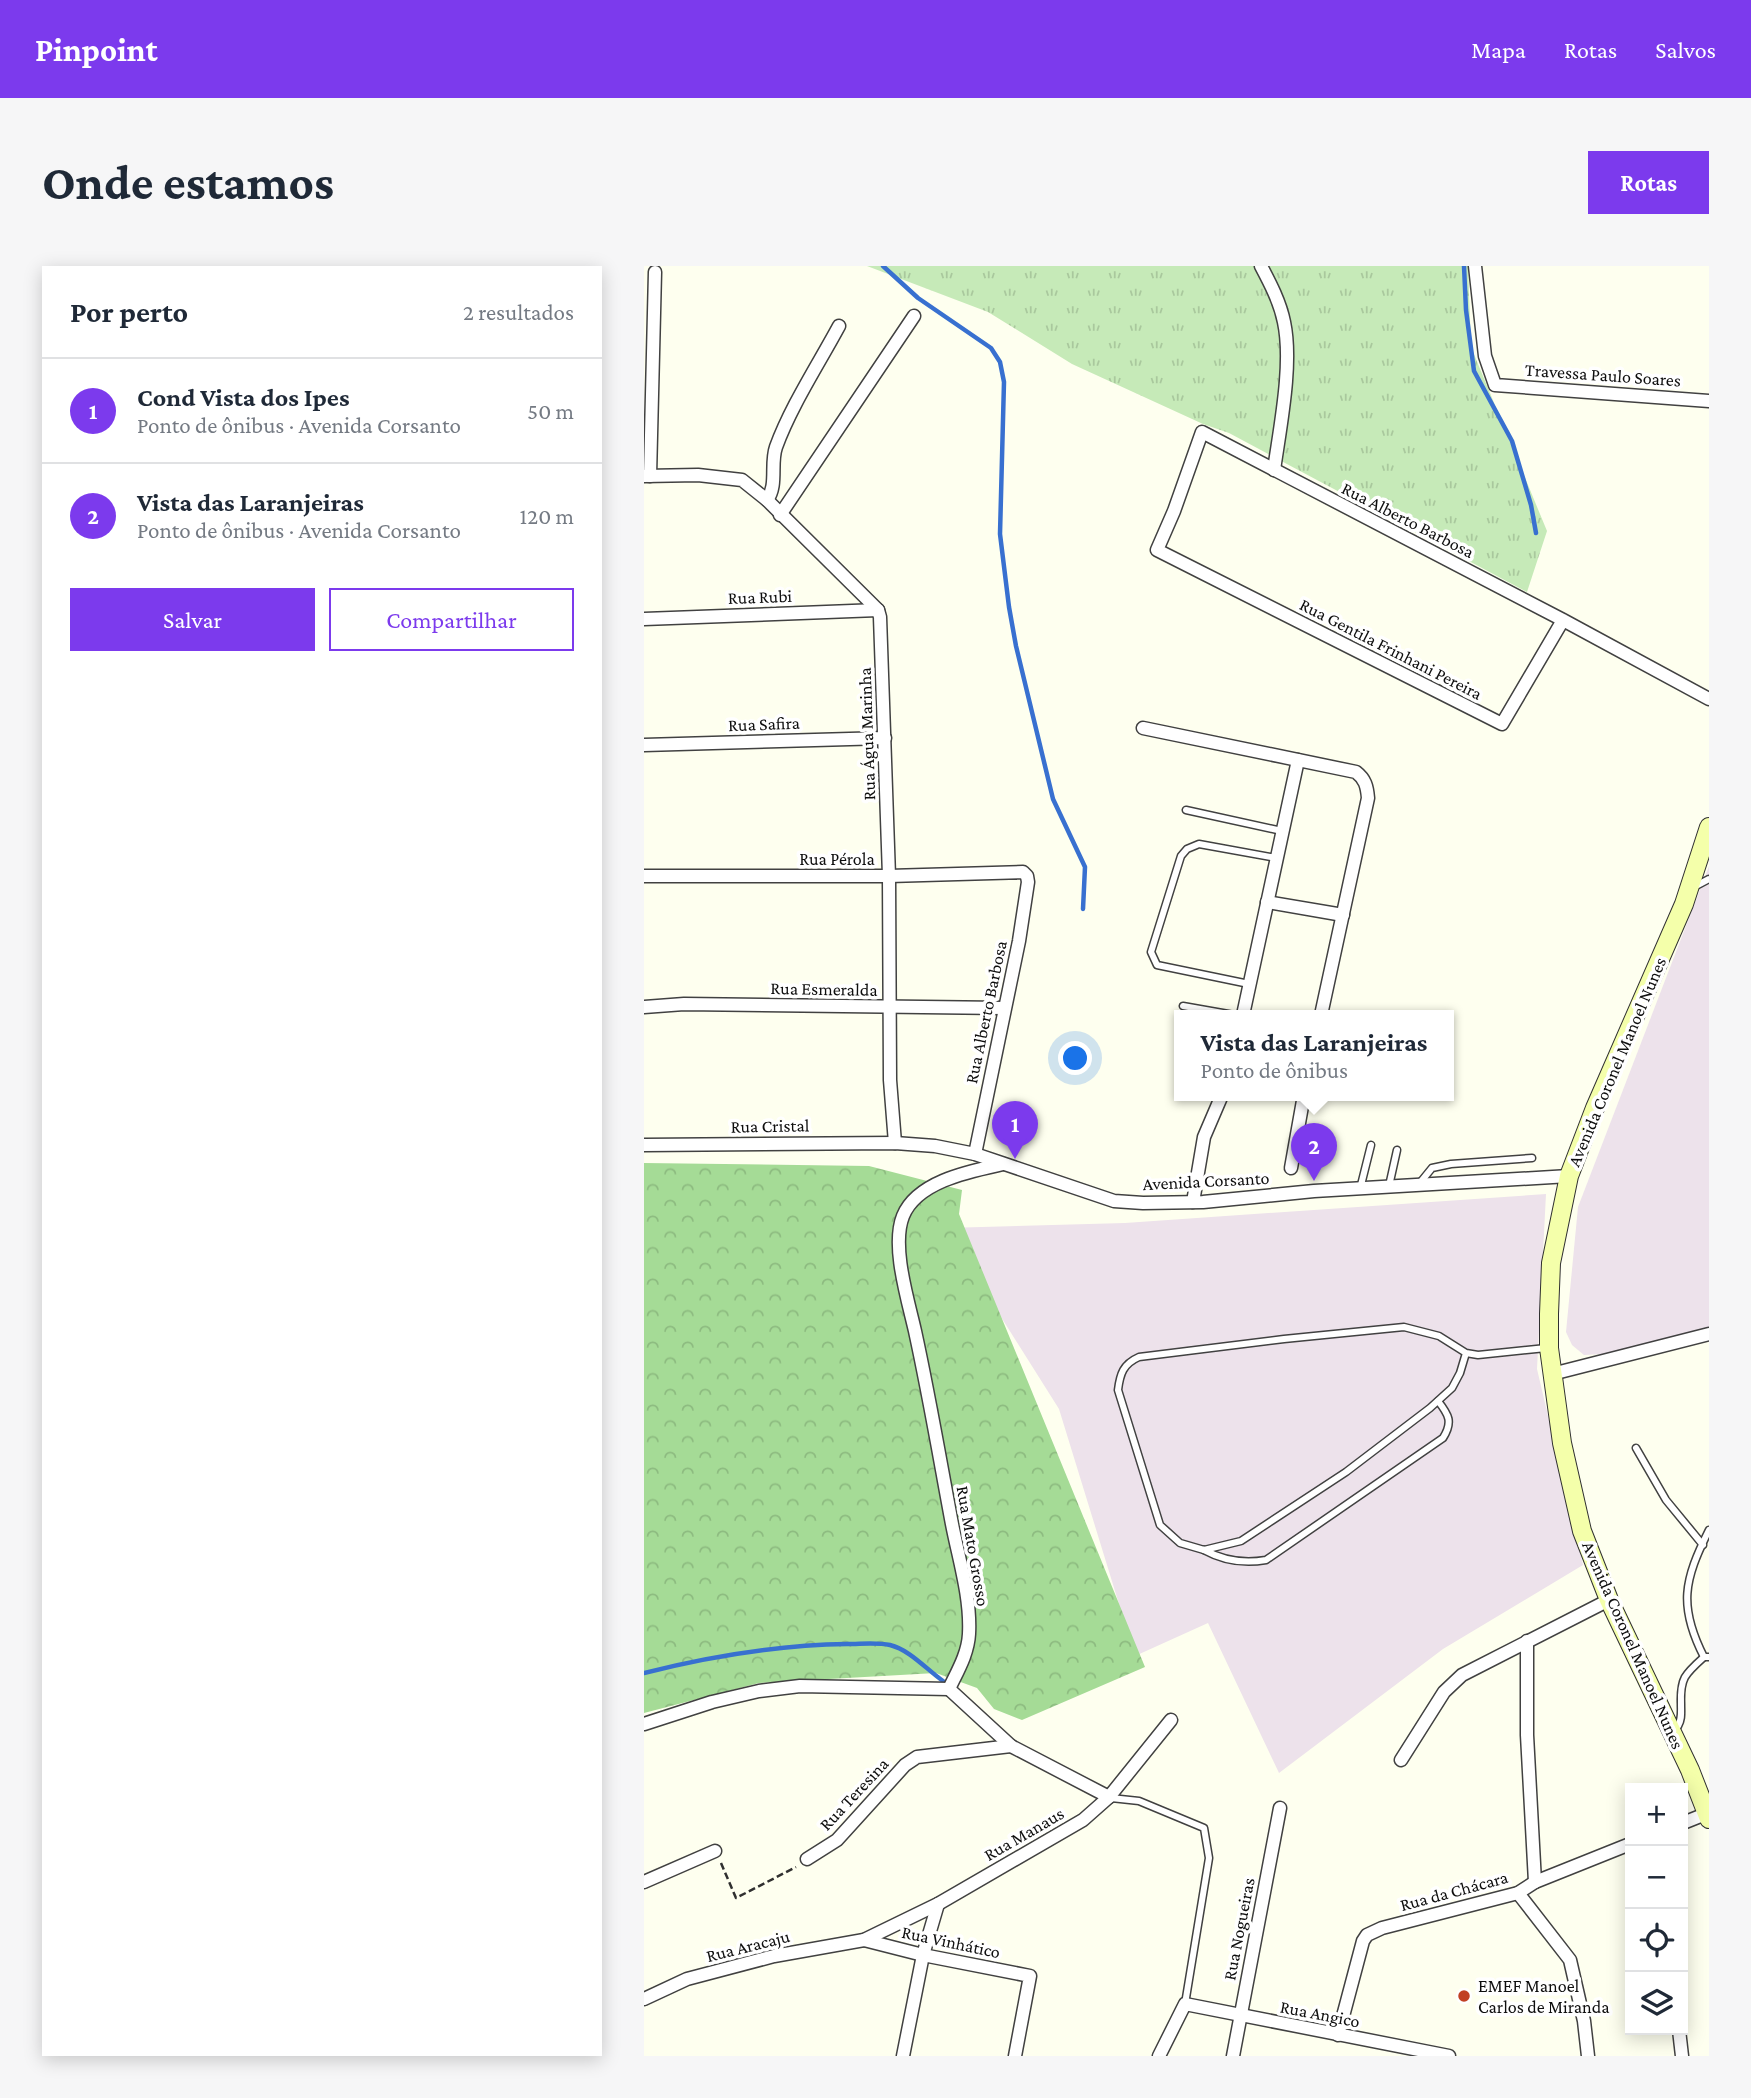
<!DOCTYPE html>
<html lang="pt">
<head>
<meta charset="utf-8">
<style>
	:root { --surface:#fff; --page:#f6f6f7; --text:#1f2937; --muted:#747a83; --line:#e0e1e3; --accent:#7c3aed }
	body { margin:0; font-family:"Crimson Pro",serif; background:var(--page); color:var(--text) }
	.controls { position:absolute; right:21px; bottom:21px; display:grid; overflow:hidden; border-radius:0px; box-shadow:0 4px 18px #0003 }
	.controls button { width:63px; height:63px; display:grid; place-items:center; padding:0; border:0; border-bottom:2px solid var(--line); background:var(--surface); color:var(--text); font:35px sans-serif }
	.you { position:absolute; left:432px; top:793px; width:24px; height:24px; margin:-18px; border:5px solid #fff; border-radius:50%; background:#1a73e8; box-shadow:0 0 0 10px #1a73e833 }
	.badge { display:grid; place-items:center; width:46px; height:46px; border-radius:50%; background:var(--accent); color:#fff; font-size:23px; font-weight:700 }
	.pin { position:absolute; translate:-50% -58px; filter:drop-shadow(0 2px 4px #0008) }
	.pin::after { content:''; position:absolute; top:37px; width:24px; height:21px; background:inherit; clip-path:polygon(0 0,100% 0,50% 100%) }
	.popup { position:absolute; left:530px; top:744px; width:280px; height:91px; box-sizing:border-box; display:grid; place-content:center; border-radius:0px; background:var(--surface); filter:drop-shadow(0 2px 5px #0005); font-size:23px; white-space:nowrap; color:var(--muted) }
	.popup b { font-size:26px; color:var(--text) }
	.popup::after { content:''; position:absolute; left:50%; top:100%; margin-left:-14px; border:14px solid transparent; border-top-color:var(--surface) }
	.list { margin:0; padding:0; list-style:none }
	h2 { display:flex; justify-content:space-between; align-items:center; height:91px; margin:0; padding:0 28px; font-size:30px }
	h2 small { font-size:23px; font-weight:400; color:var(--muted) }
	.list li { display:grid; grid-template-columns:46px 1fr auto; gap:21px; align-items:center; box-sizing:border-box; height:105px; padding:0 28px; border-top:2px solid var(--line) }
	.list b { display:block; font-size:26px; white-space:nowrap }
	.list p { margin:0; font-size:23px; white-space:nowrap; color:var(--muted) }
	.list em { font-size:23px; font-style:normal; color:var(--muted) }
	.actions { display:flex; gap:14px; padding:21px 28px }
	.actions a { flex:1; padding:16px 0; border:2px solid var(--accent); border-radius:0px; text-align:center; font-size:24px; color:var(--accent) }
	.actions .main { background:var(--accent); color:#fff }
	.icon { flex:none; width:38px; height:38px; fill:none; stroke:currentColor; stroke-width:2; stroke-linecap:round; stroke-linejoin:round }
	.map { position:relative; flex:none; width:1065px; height:1790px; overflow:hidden; border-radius:0px }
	header { display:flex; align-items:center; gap:42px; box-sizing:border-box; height:98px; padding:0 35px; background:var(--accent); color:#fff }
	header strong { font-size:33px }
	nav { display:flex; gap:38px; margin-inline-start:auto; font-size:24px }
	.intro { display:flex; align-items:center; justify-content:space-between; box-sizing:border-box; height:168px; padding:0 42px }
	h1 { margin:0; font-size:49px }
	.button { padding:18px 32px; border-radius:0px; background:var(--accent); color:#fff; font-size:24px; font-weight:700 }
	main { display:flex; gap:42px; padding:0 42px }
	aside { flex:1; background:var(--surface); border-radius:0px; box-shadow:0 4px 18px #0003 }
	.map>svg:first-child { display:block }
	.industrial { fill:#ede2eb }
	.grass { fill:url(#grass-tufts) }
	.forest { fill:url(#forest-crowns) }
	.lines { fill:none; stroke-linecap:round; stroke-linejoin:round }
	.stream { stroke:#3870d0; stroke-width:4.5 }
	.lane-casing { stroke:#414141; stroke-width:9 }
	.street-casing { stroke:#414141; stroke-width:15 }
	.secondary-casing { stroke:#303030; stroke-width:20 }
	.path { stroke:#303030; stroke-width:2.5; stroke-dasharray:7 3.5; stroke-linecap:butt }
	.lane { stroke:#fff; stroke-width:6 }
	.street { stroke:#fff; stroke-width:12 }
	.secondary { stroke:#f4ffaa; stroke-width:18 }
	.poi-dot { fill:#c14023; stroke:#fff; stroke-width:2.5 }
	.labels { text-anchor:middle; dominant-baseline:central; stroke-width:7; stroke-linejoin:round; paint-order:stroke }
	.street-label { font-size:18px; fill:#0e0e0e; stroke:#fff }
	.poi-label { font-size:18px; fill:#0e0e0e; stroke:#fff; text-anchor:start }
</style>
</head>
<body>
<header>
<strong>Pinpoint</strong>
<nav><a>Mapa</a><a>Rotas</a><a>Salvos</a></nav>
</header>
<div class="intro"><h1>Onde estamos</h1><a class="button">Rotas</a></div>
<main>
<aside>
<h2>Por perto<small>2 resultados</small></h2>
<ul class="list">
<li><span class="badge">1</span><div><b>Cond Vista dos Ipes</b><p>Ponto de ônibus · Avenida Corsanto</p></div><em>50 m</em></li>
<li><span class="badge">2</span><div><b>Vista das Laranjeiras</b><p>Ponto de ônibus · Avenida Corsanto</p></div><em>120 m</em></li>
</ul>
<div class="actions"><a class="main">Salvar</a><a>Compartilhar</a></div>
</aside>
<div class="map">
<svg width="1065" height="1790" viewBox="0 0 1065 1790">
	<defs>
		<pattern id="grass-tufts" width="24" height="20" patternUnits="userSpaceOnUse" patternTransform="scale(1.75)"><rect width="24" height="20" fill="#c6eab8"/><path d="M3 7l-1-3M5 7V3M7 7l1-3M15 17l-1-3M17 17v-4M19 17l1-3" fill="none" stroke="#a9c89d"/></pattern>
		<pattern id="forest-crowns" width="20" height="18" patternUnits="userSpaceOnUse" patternTransform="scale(1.75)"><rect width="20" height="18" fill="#a5db96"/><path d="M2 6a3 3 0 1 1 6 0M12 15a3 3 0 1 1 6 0" fill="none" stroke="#8dbb80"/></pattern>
	</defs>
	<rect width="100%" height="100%" fill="#feffef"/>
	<!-- industrial -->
	<g class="industrial">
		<polygon points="1065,600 1065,1062 960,1088 940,1089 928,1079 922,1066 934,941"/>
		<polygon points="902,928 893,1103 939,1299 799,1383 635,1507 564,1357 491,1390 415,1143 301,962 481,957"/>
	</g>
	<!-- grass -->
	<polygon class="grass" points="223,0 824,0 827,81 903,265 883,326 585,167 559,158 428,98 344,46"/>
	<!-- forest -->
	<polygon class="forest" points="0,897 225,900 318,924 315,948 501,1401 378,1454 350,1443 333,1422 292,1407 115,1417 0,1447"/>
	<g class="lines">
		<!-- stream -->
		<g class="stream">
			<polyline points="239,0 274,32 347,82 356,96 360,116 356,268 365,341 372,380 409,533 441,601 439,643"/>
			<polyline points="820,0 822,44 830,105 868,175 887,239 892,267"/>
			<path d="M0,1407C67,1390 134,1379 203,1378C217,1378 233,1376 246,1379C266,1384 282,1403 299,1415"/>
		</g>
		<!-- lane casing -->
		<g class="lane-casing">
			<g id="lane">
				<polyline points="542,544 638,565"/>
				<polyline points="1048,622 1065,613"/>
				<polyline points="605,718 513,699 507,686 537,590 543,583 555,578 632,592"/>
				<polyline points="539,740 590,749"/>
				<polyline points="775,918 788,902 807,898 888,892"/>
				<polyline points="745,920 753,884"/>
				<polyline points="716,923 727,879"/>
				<path d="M822,1087L816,1107L808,1122L786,1142L702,1206L597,1275L560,1284L536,1277L516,1259L474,1124C476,1108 479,1098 495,1091L640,1073L760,1061L795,1070L822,1087L834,1089L902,1082"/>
				<polyline points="992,1182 1022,1234 1059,1279"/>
				<path d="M1065,1264C1040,1314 1034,1340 1060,1391H1065"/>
				<path d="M560,1284C580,1295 599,1298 622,1294L799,1172C809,1156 805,1149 794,1135"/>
				<path d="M1028,1463L1034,1460C1038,1453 1037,1447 1037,1438C1036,1412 1041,1408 1060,1391"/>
				<polyline points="467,1532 495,1535 560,1562 565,1592 541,1738"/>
			</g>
		</g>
		<!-- street casing -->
		<g class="street-casing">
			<g id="street">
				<path d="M617,0C626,17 636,36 640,56C649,98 636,161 630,204"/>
				<polyline points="831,0 841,90 851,119 1065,135"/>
				<polyline points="0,210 54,209 98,214 123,234 234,344 236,351 245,610 246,814 251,877"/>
				<polyline points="6,210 11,6"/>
				<path d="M123,234C134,219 126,198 132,181C147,140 174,99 195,60"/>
				<polyline points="136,249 270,50"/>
				<polyline points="0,353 234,344"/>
				<polyline points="919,354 858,458 513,284 530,245 558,166 919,354 1065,433"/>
				<path d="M499,462L712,506C721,513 723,520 724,532L677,749"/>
				<polyline points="0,479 241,472"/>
				<polyline points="0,610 245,610 379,606 383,610 384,616 375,675 331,888"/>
				<polyline points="623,636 699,649"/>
				<polyline points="0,741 40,738 360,742"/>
				<polyline points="599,749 654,494"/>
				<polyline points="0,879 251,877 291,880 331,888 470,935 499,937 559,936 670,925 925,910"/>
				<polyline points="647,902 660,829"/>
				<polyline points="549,936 560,871 578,829"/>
				<polyline points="908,1108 1065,1068"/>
				<polyline points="883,1375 883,1469 891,1616"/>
				<path d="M305,1423C313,1406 324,1388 325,1368C327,1332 315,1294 308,1258C296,1194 285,1129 271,1065C264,1034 247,980 259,950C273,915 327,905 359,898"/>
				<polyline points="305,1423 367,1480 465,1531"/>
				<polyline points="0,1458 68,1436 115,1425 156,1420 305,1423"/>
				<polyline points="757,1494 800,1426 818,1409 965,1334"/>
				<polyline points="1039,1557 1064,1547"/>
				<polyline points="163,1593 193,1574 261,1499 273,1491 367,1480"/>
				<polyline points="0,1616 71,1585"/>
				<polyline points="874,1627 926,1694 940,1755 944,1790"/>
				<polyline points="220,1674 279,1689 386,1710 371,1790"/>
				<polyline points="0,1733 43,1713 130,1690 220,1674 294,1638 439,1554 465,1531 527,1454"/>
				<polyline points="1035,1764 1038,1790"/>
				<polyline points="694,1769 719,1675 723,1669 738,1662 874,1627 891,1616 986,1578"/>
				<polyline points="259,1790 279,1689 294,1638"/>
				<polyline points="515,1790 541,1738 805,1790"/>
				<polyline points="589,1790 636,1542"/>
			</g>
		</g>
		<!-- secondary casing -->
		<g class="secondary-casing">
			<polyline id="secondary" points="1065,561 1040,638 951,842 925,910 907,997 905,1048 905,1082 918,1177 938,1265 965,1334 1046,1504 1065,1553"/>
		</g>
		<!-- path -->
		<polyline class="path" points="77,1597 92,1632 152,1601"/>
		<!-- lane -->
		<use href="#lane" class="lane"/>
		<!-- street -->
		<use href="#street" class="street"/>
		<!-- secondary -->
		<use href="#secondary" class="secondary"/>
	</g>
	<!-- markers -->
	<circle class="poi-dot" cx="820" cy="1730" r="7"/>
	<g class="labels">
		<!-- street labels -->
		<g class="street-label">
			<text transform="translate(959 109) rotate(4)">Travessa Paulo Soares</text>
			<text transform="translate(764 254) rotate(27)">Rua Alberto Barbosa</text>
			<text transform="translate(116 331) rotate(-2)">Rua Rubi</text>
			<text transform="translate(747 383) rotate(27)">Rua Gentila Frinhani Pereira</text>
			<text transform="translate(120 458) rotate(-2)">Rua Safira</text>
			<text transform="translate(223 468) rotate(-92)">Rua Água Marinha</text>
			<text x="193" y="593">Rua Pérola</text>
			<text transform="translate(180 723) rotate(1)">Rua Esmeralda</text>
			<text transform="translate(342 746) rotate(-78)">Rua Alberto Barbosa</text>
			<text transform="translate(973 796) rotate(-67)">Avenida Coronel Manoel Nunes</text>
			<text transform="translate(126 860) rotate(-1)">Rua Cristal</text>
			<text transform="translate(562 915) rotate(-3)">Avenida Corsanto</text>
			<text transform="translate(329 1280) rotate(80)">Rua Mato Grosso</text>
			<text transform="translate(989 1379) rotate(66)">Avenida Coronel Manoel Nunes</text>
			<text transform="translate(210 1528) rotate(-47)">Rua Teresina</text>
			<text transform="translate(380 1568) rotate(-30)">Rua Manaus</text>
			<text transform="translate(810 1625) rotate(-15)">Rua da Chácara</text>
			<text transform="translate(595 1663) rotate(-79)">Rua Nogueiras</text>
			<text transform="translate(307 1676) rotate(12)">Rua Vinhático</text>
			<text transform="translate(104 1680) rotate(-14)">Rua Aracaju</text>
			<text transform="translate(676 1748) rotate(11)">Rua Angico</text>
		</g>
		<!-- poi labels -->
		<g class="poi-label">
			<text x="834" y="1720">EMEF Manoel<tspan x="834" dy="21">Carlos de Miranda</tspan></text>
		</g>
	</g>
</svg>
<div class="controls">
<button>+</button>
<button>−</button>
<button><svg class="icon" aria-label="locate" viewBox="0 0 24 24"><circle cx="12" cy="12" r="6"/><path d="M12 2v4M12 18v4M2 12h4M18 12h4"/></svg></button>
<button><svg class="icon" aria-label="layers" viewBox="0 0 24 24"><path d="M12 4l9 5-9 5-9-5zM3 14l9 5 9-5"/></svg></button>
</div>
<div class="you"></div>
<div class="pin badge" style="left:371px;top:893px">1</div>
<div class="pin badge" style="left:670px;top:915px">2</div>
<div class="popup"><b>Vista das Laranjeiras</b>Ponto de ônibus</div>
</div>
</main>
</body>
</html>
